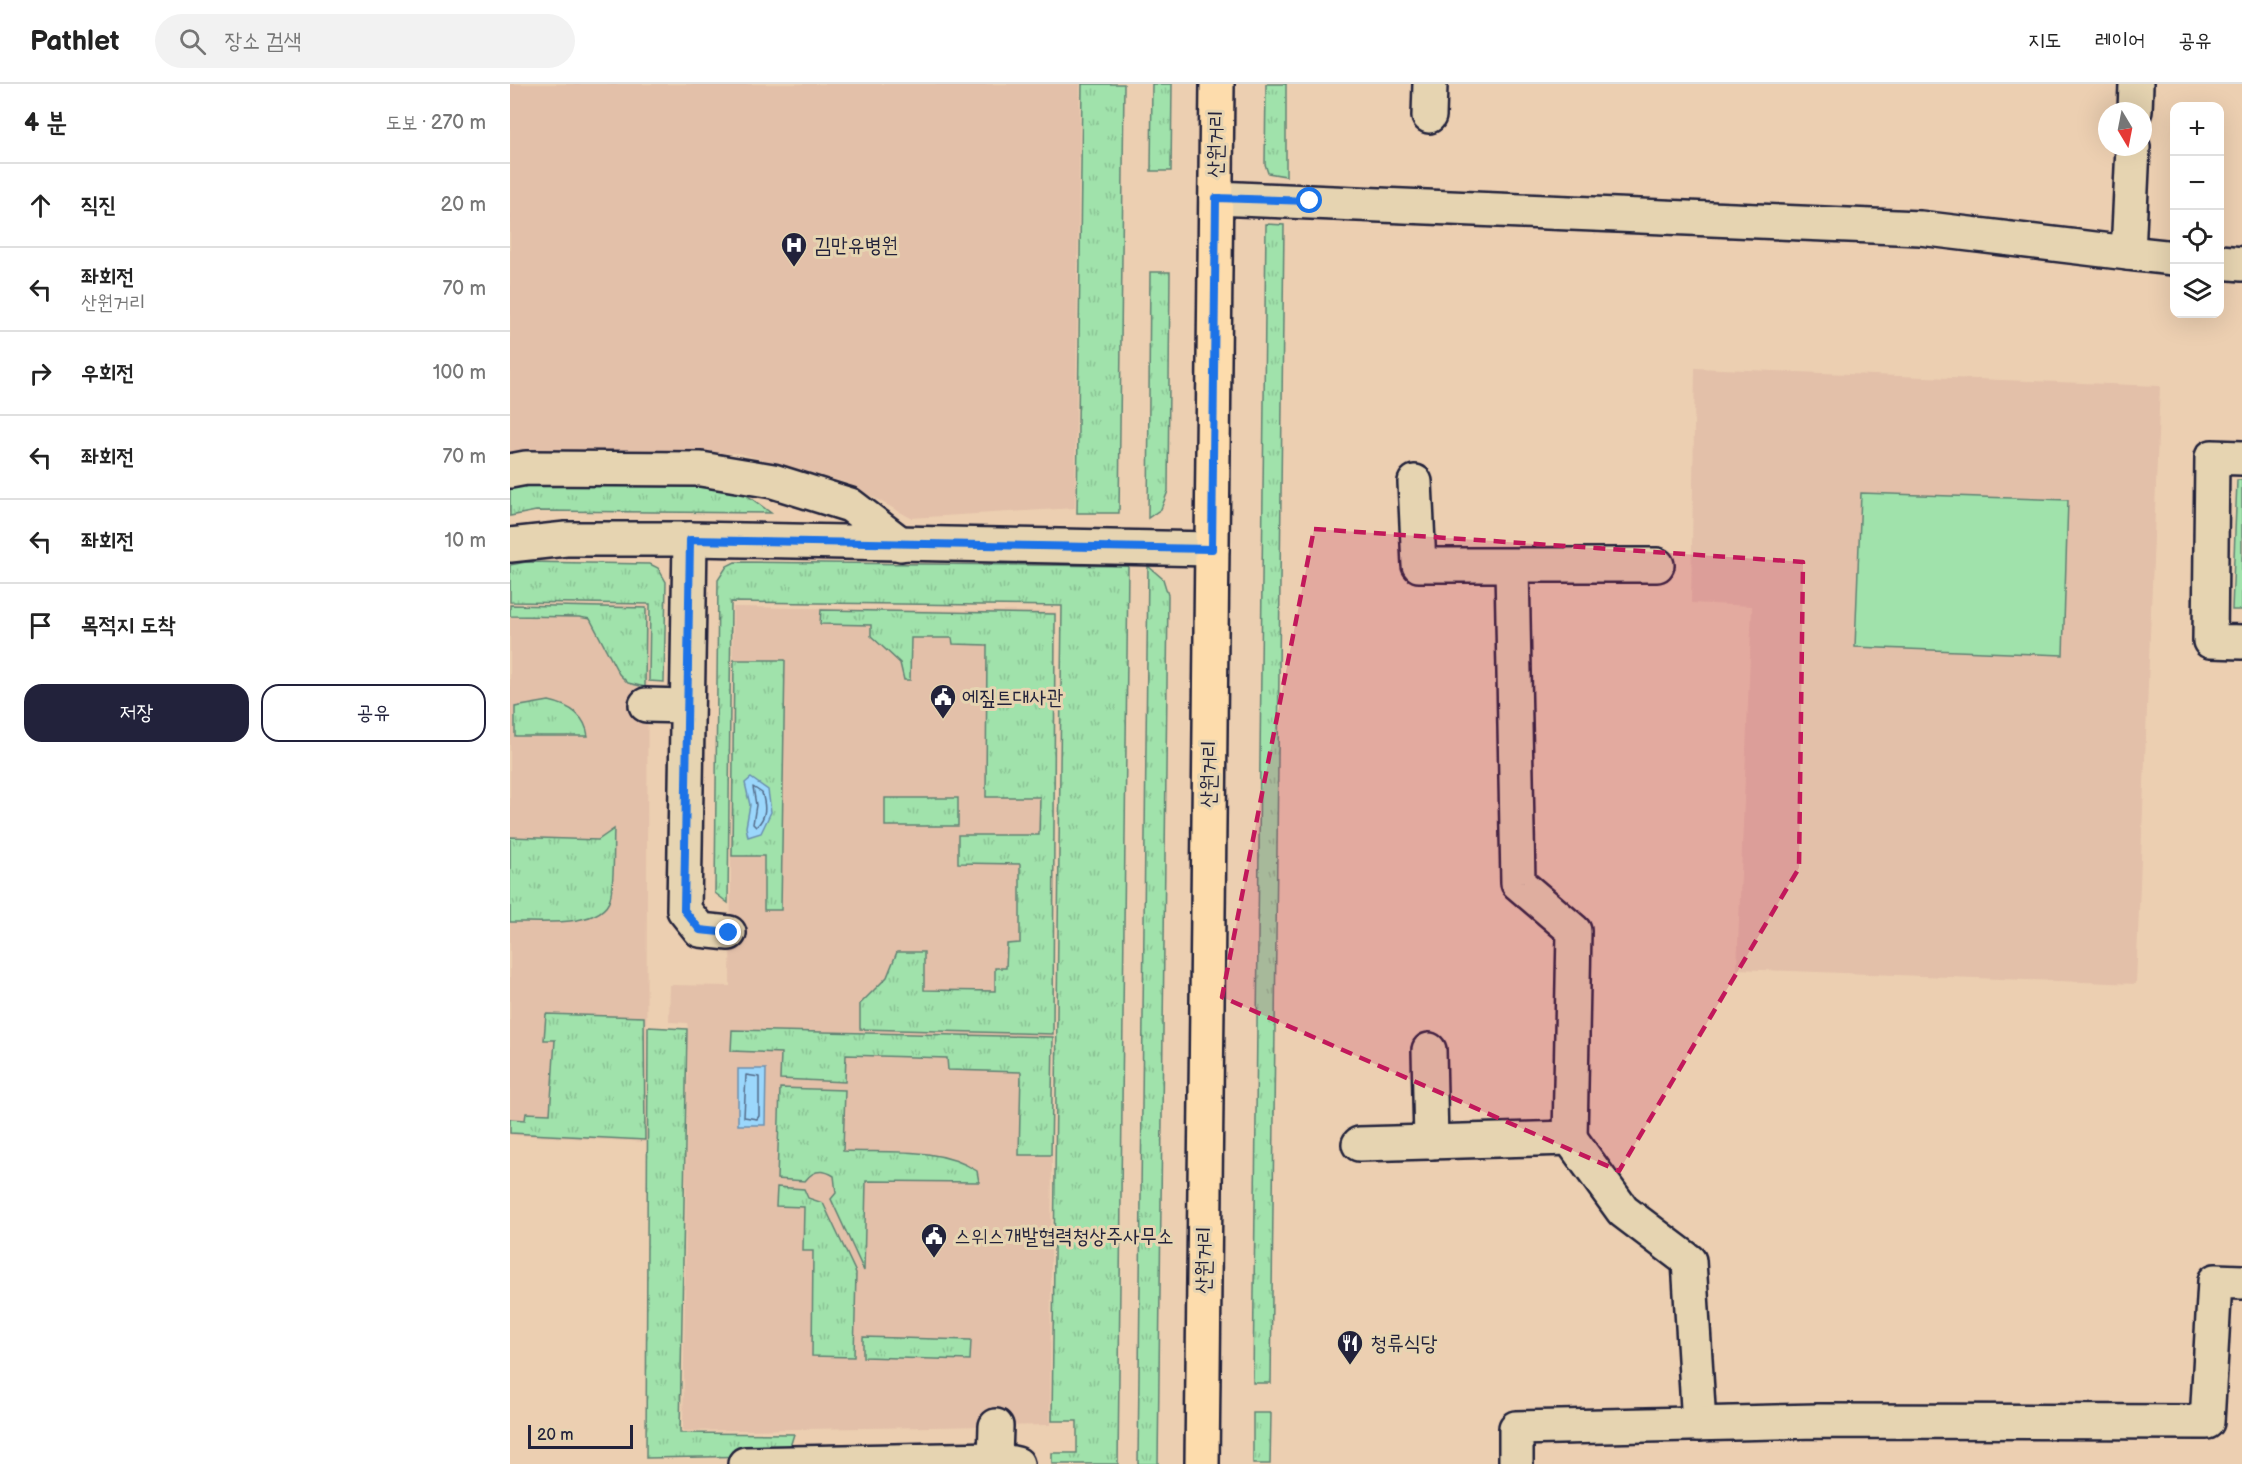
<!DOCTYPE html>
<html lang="ko">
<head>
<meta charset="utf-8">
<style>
	:root { --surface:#fff; --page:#f2f2f2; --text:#222; --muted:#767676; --line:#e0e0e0; --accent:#22223b }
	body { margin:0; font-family:"Balsamiq Sans","Poor Story",sans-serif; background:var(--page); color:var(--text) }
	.controls { position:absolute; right:18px; top:18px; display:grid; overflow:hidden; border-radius:12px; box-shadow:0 6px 24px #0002 }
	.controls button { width:54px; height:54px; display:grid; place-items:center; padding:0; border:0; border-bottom:2px solid var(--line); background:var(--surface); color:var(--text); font:30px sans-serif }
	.compass { position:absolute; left:1588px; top:18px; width:54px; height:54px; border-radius:50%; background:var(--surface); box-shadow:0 6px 24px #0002; rotate:170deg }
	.scale { position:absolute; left:18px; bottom:15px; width:105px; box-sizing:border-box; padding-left:6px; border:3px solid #22223b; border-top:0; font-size:16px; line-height:21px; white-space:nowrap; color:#22223b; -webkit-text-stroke:4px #e6d4b1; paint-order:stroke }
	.stop { position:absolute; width:18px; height:18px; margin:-14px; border:4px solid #1a73e8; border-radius:50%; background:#fff }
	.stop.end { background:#1a73e8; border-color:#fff; box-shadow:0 2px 6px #0008 }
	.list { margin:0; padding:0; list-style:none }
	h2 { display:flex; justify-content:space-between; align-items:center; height:78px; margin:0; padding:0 24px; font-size:26px }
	h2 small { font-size:20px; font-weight:400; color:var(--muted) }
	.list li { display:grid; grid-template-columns:39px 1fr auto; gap:18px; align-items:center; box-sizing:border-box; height:84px; padding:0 24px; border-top:2px solid var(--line) }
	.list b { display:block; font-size:22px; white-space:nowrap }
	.list p { margin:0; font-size:20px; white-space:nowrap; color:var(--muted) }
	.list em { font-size:20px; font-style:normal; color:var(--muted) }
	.actions { display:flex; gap:12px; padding:18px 24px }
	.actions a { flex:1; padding:14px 0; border:2px solid var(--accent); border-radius:18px; text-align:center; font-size:21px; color:var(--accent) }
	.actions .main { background:var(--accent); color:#fff }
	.icon { flex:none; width:33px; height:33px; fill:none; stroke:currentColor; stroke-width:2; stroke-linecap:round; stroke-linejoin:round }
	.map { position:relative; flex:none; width:1732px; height:1380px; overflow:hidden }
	header { display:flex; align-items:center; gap:36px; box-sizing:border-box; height:84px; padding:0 30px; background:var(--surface); border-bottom:2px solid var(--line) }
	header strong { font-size:28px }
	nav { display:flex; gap:33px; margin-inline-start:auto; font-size:21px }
	.search { width:420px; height:54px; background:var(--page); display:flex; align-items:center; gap:15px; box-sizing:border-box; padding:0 21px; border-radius:33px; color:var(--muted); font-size:22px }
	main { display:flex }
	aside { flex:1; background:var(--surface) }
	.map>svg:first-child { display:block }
	.built { fill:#e3c0a9 }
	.grass { fill:url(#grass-tufts); stroke:#618273; stroke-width:1.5 }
	.park { fill:#a0e2ab; stroke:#618273; stroke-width:1.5 }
	.water { fill:#9bd7fc; stroke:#6b8faf; stroke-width:1.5 }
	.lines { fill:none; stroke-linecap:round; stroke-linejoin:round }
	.shore { stroke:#526a88; stroke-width:1.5 }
	.minor-casing { stroke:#22223b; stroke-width:38 }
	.major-casing { stroke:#22223b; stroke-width:38 }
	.minor { stroke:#e6d4b1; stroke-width:33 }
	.major { stroke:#fddcac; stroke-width:33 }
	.route { stroke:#1a73e8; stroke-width:8 }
	.marked { fill:#c2185b; fill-opacity:0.2; stroke:#c2185b; stroke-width:4.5; stroke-dasharray:12 8; stroke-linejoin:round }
	.labels { text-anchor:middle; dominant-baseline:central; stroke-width:6; stroke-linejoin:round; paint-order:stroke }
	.street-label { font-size:21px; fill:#22223b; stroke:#e6d4b1 }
	.poi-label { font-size:21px; fill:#22223b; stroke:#e6d4b1; text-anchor:start }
</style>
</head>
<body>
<header>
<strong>Pathlet</strong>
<div class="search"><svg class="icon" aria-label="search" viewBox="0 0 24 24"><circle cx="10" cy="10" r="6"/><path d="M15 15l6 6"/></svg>장소 검색</div>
<nav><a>지도</a><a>레이어</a><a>공유</a></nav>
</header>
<main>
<aside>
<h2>4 분<small>도보 · 270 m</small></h2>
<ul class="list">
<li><svg class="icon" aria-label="ahead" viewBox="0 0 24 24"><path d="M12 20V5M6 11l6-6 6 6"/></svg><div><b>직진</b></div><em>20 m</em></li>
<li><svg class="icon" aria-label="left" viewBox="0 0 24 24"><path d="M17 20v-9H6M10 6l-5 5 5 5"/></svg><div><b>좌회전</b><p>산원거리</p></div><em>70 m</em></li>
<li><svg class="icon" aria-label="right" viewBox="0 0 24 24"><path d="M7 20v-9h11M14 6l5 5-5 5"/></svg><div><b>우회전</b></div><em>100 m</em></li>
<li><svg class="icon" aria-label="left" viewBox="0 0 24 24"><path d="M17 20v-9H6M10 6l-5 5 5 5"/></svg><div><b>좌회전</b></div><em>70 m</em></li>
<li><svg class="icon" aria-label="left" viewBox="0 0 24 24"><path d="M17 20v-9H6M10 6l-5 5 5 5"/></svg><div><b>좌회전</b></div><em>10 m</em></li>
<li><svg class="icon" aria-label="arrive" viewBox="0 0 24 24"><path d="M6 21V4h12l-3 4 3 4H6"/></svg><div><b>목적지 도착</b></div></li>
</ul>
<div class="actions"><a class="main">저장</a><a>공유</a></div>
</aside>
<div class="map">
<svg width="1732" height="1380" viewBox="0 0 1732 1380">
	<defs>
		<pattern id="grass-tufts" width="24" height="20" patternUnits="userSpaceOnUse" patternTransform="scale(1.5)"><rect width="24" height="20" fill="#a0e2ab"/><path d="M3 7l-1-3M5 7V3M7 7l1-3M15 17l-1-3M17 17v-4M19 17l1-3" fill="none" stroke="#8ac294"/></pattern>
	</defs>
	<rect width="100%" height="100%" fill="#eccfb1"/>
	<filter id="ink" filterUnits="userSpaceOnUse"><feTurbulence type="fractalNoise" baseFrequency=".0167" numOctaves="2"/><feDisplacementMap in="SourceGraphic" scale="12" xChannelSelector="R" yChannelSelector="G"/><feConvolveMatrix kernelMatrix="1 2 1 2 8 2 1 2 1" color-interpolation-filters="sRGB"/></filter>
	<g filter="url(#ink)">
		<!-- built -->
		<g class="built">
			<polygon points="0,0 570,0 565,424 401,434 337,399 228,369 0,375"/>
			<polygon points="1185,284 1650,302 1626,900 1227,885 1242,522 1181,519"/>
			<polygon points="0,520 138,522 136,1058 0,1051"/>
			<polygon points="223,523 546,528 540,1341 173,1347 178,944 177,939 159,938 160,901 220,902"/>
		</g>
		<!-- grass -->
		<g class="grass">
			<polygon points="572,0 614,0 609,429 567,429"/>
			<polygon points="642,0 662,0 661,87 641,87"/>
			<polygon points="756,0 776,0 776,92 758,89 755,80"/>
			<polygon points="756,140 774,141 761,1299 743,1299"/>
			<polygon points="640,188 660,188 658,407 651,425 638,434"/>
			<polygon points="35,394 215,395 261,429 26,427 0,432 0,401"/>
			<polygon points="16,478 140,480 148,484 156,498 154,598 139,597 140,520 0,518 0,481"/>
			<polygon points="225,478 618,482 608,1380 542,1380 542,1369 567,1369 567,1337 542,1337 552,522 221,518 218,819 205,809 208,496 217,482"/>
			<polygon points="638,482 653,495 658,511 648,1380 628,1380"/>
			<polygon points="0,521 136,524 135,603 118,599 109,590 80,535 69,533 0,532"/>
			<polygon points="311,526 545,530 543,950 350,945 350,920 377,893 387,868 414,868 414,906 485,907 485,884 496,884 497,860 510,859 510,780 448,779 448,751 529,751 530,713 476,713 477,561 443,560 442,554 401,554 400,596 394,596 390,579 361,552 361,541 310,540"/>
			<polygon points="224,576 275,576 271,826 254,826 254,772 222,772"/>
			<path d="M39,617C58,621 75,630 78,652H5V623Z"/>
			<rect x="375" y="714" width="73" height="28"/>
			<path d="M104,745C103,767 105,794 100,815C92,845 24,837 0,838V753L88,756Z"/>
			<polygon points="36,930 134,933 135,1056 0,1049 0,1035 15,1036 16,1029 40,1030 45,956 34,956"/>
			<polygon points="138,943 177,945 170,1349 284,1350 279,1366 250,1372 136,1374"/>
			<polygon points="222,946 543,953 541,1071 509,1071 511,988 438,986 437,974 336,971 335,998 270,995 271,969 221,967"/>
			<path d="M270,1004L335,1006L333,1067C377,1069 430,1062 467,1087L469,1098L356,1097L354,1187L321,1115L326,1109L324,1092C313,1085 303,1086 295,1097L267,1095Z"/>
			<polygon points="267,1103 294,1105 298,1114 313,1119 346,1189 344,1273 302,1272 303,1167 293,1167 294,1123 266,1122"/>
			<polygon points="353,1253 461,1256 460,1276 353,1273"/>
			<polygon points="743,1329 761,1329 760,1380 743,1380"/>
		</g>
		<!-- park -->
		<g class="park">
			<polygon points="1727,396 1732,396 1732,526 1722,526"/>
			<polygon points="1351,409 1558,416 1553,571 1345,563"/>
		</g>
		<!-- water -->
		<g class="water">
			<polygon points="241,694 258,706 261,728 251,749 238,753 236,743 240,721 235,699"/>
			<polygon points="228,985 256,985 255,1041 228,1041"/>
		</g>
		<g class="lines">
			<!-- shore -->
			<g class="shore">
				<path d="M243,703L252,709C256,722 257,733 246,743L243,740L246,721Z"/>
				<polygon points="236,991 249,993 249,1032 247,1035 234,1033"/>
			</g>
			<!-- minor casing -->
			<g class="minor-casing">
				<g id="minor">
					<polyline points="1625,27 1626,0"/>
					<polyline points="919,32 920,0"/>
					<polyline points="706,114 1410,144 1618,169 1623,63"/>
					<polyline points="1618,169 1664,174"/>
					<polyline points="1710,178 1732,180"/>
					<polyline points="1732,374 1702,373 1700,557 1732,558"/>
					<polyline points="0,387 16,384 191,385 263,397 340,421 391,460"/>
					<polyline points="905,398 909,481 1147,481"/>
					<polyline points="180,455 174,826 190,846 219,849"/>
					<polyline points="0,461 56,455 180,455 702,465"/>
					<polyline points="1002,483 1008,799 1064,847 1060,1054"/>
					<polyline points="136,621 176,622"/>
					<polyline points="919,966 921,1058"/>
					<polyline points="849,1060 1060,1054 1113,1127 1179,1177 1189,1340"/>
					<polyline points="485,1375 486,1342"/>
					<polyline points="235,1380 485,1375 507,1380"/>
					<polyline points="1006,1380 1006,1344 1308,1337 1697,1338 1705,1197 1732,1198"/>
				</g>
			</g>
			<!-- major casing -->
			<g class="major-casing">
				<polyline id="major" points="692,1380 707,0"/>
			</g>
			<!-- minor -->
			<use href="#minor" class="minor"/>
			<!-- major -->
			<use href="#major" class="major"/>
		</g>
	</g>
	<g class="lines" filter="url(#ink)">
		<!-- route -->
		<polyline class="route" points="219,849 190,846 174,826 180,456 702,465 706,114 800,117"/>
	</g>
	<!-- marked area -->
	<path class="marked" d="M804,445L1293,478L1289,784L1109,1087L712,913Z"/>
	<!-- icons -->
	<defs>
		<g id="hospital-pin" transform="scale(1.35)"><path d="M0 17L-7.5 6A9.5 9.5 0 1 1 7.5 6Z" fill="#22223b" stroke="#e6d4b1"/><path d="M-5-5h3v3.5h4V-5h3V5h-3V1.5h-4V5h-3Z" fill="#fff"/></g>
		<g id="civic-pin" transform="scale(1.35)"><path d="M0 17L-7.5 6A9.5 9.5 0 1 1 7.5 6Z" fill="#22223b" stroke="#e6d4b1"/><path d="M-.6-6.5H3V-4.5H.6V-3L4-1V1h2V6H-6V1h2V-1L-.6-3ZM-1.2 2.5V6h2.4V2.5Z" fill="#fff"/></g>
		<g id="restaurant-pin" transform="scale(1.35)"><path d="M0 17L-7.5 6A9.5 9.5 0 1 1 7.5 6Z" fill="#22223b" stroke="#e6d4b1"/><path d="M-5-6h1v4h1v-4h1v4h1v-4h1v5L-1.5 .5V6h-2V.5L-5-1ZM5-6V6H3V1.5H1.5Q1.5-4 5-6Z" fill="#fff"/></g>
	</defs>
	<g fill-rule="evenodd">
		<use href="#hospital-pin" x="284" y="161"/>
		<use href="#civic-pin" x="433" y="613"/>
		<use href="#civic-pin" x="424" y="1152"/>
		<use href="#restaurant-pin" x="840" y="1259"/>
	</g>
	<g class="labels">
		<!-- street labels -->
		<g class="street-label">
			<text transform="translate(706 60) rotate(-89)">산원거리</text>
			<text transform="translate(699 690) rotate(-89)">산원거리</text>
			<text transform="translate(694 1176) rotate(-89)">산원거리</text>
		</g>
		<!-- poi labels -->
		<g class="poi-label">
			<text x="304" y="161">김만유병원</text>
			<text x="452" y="613">에짚트대사관</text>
			<text x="444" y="1152">스위스개발협력청상주사무소</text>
			<text x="860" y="1259">청류식당</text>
		</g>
	</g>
</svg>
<div class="controls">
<button>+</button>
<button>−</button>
<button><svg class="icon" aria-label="locate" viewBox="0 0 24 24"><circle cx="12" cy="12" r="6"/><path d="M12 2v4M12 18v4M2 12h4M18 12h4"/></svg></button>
<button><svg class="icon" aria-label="layers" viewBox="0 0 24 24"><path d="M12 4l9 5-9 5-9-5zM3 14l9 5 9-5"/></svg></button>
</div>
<svg class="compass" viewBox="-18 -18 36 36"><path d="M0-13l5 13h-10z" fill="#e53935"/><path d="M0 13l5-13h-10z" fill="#767676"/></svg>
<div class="scale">20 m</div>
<div class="stop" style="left:800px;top:117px"></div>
<div class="stop end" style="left:219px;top:849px"></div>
</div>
</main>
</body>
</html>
